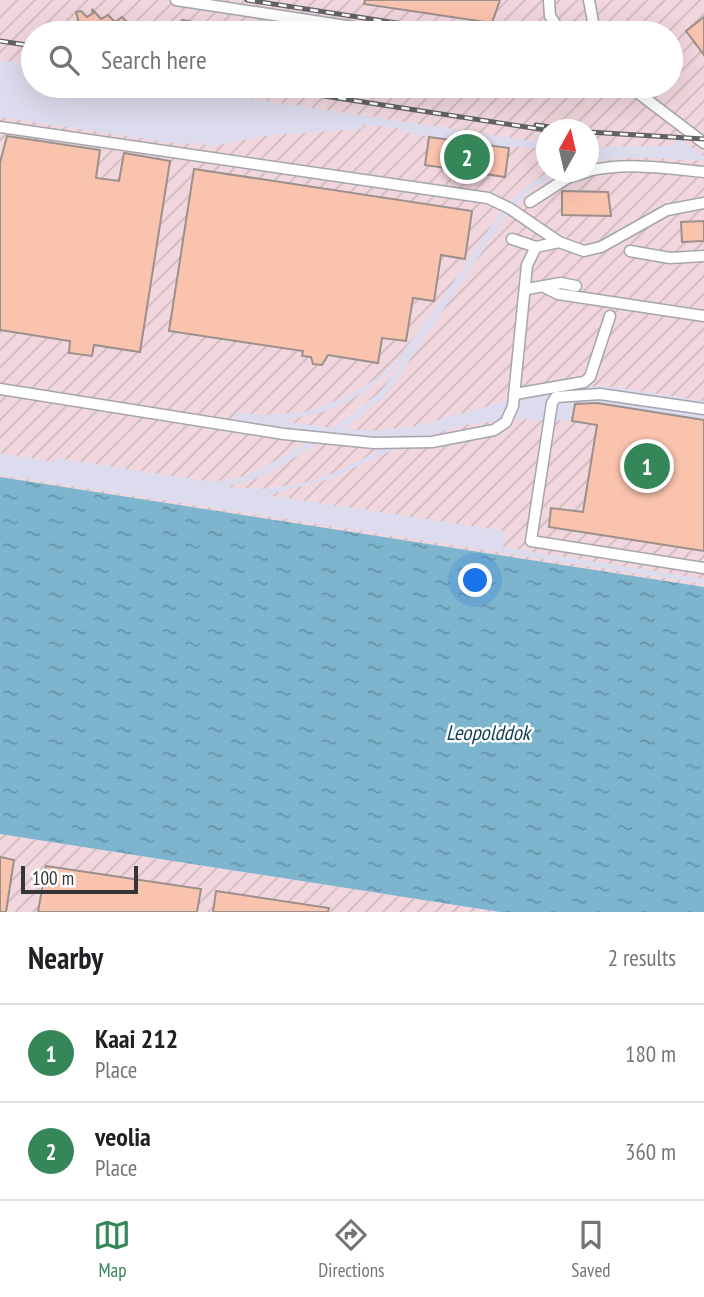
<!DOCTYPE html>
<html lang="en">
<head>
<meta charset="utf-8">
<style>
	:root { --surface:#fff; --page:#f6f6f6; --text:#202124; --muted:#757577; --line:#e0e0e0; --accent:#358658 }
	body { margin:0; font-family:"PT Sans Narrow",sans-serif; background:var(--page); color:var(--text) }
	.compass { position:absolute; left:536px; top:119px; width:63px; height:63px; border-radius:50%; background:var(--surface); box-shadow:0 7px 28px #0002; rotate:8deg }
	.scale { position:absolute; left:21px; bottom:18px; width:117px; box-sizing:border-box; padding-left:7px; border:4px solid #353539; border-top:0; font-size:19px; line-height:24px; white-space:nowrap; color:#353539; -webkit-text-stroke:5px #fff; paint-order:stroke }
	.you { position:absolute; left:476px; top:581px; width:24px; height:24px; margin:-18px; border:5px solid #fff; border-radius:50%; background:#1a73e8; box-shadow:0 0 0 10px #1a73e833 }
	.badge { display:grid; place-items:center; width:46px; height:46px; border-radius:50%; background:var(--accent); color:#fff; font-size:23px; font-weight:700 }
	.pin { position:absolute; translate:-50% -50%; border:4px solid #fff; box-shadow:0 2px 7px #0006 }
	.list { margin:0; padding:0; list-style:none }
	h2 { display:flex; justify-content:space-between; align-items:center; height:91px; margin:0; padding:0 28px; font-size:30px }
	h2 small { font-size:23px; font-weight:400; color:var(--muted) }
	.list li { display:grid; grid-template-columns:46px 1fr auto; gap:21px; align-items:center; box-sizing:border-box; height:98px; padding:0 28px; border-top:2px solid var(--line) }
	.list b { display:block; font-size:26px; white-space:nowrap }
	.list p { margin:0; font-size:23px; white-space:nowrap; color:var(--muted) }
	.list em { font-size:23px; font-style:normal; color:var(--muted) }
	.icon { flex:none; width:38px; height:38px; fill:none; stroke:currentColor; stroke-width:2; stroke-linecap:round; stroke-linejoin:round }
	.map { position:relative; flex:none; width:704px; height:912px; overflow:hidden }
	.search { position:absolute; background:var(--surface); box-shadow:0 7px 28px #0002; left:21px; right:21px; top:21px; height:77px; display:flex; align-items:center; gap:18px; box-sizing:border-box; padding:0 24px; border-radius:38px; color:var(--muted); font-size:26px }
	.sheet { height:287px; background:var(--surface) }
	nav { display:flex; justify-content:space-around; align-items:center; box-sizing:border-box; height:98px; border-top:2px solid var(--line); background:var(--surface); font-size:19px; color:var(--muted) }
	nav a { display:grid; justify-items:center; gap:4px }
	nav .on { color:var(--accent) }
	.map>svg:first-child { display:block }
	.industrial { fill:url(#industrial-furrows); fill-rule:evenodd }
	.built { fill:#dddcee; fill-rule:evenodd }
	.water { fill:url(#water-ripples) }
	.building { fill:#fac3ae; stroke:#9b908c; stroke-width:2 }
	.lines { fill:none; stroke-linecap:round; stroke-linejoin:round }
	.minor-casing { stroke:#a5a5af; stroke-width:13 }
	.minor { stroke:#fff; stroke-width:10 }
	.rail-casing { stroke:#626267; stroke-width:5 }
	.rail { stroke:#fff; stroke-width:2.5; stroke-dasharray:8; stroke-linecap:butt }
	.labels { text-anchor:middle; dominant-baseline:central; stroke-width:5; stroke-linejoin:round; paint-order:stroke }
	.water-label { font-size:21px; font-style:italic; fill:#0e3f52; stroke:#fff }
</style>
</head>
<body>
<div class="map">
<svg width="704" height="912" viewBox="0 0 704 912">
	<defs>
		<pattern id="industrial-furrows" width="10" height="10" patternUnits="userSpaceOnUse" patternTransform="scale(1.75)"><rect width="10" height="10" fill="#f1d7dd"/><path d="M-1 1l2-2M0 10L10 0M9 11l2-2" fill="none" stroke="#cfb9be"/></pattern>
		<pattern id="water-ripples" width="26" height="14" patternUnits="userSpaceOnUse" patternTransform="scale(1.75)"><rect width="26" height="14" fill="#7db4ce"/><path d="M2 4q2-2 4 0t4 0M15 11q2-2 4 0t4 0" fill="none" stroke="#6793a8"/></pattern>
	</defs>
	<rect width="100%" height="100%" fill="#e8e7f1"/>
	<!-- industrial -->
	<g class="industrial">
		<path d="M0,0H704V587L0,477ZM33,33H671V86H33ZM546,130H588V172H546Z"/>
		<polygon points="0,834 500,912 0,912"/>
	</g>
	<!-- built -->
	<g class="built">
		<polygon points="0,60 33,65 33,86 167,86 546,143 546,149 510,146 509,148 401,132 401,129 395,128 393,131 390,127 363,125 362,129 272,135 206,147 204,143 179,144 0,117"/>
		<polygon points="673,134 704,156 704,161 638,157 589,162 589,156 603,152 589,151 589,147 675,146"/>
		<path d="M549,172H563L532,188L507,214L396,381L383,398L345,428L368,431L416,426L528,395L579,387L607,386L704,401V420L575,401L572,421L512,419L466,425L418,438L330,479L268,495L505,531L503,547L704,579V584L0,475V453L56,462L57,458L212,482L241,477L261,469L326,432L235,420L236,412L267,415L304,412L349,396L380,376L395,362L435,310L501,211L528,185ZM409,354L379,393L333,428L283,421L323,412L348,402L383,379ZM334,434L378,437L411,435L331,474L308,482L264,489L225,487L262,477Z"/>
	</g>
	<!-- water -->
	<polygon class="water" points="0,477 704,587 704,912 500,912 0,834"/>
	<!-- building -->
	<g class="building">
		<polygon points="365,0 500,0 492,23 364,4"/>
		<polygon points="92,9 101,19 108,15 115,22 122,17 127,22 113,26 117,33 99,33 97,26 90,33 82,26 74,31 72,27 79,23 76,12 81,11 87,17 93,13"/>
		<polygon points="704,17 704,55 686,31"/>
		<polygon points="182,20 190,21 188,33 161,33 158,28 167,24 176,31"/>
		<polygon points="7,136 100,150 96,178 119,181 124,153 170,161 140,352 94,345 92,356 69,353 70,341 0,330 0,163"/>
		<polygon points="429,137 509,148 505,177 425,165"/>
		<polygon points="194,169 472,211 465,259 441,255 434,301 413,298 406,341 382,338 378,363 328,355 322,365 313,364 311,357 302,356 303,351 169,331"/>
		<polygon points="562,191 608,192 611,216 562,215"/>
		<polygon points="704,221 704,241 682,242 681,222"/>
		<polygon points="597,403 704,420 704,551 549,527 551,508 583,512 597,425 572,421 575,404"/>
		<polygon points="0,857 14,860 6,912 0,912"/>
		<polygon points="46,866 201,889 197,912 38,912"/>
		<polygon points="216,891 329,908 328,912 213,912"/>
	</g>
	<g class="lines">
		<!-- minor casing -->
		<g class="minor-casing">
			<g id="minor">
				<polyline points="176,0 392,33"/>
				<polyline points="549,0 550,16 561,33"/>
				<polyline points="589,0 595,33"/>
				<polyline points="629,86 704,143"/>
				<polyline points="0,127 488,198 509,208 559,242"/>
				<path d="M588,171C626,162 666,168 704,172"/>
				<polyline points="530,202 567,178 587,172"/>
				<polyline points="512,239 536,247 559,242 584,251 601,247 667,210 704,203"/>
				<polyline points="630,251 670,258 704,256"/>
				<polyline points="546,288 558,294 704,316"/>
				<polyline points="527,289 561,283 576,286"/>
				<polyline points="0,389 284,434 374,443 432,442 494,430 506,422 513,406 527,265 536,247"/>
				<polyline points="515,394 584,382 590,377 610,316"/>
				<polyline points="704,409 600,394 556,397 552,403 531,541 704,568"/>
			</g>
		</g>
		<!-- minor -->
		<use href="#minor" class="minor"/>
		<!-- rail casing -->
		<g class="rail-casing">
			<g id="rail">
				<polyline points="247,0 462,33"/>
				<polyline points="0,41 33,46"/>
				<polyline points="259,86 546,130"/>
				<polyline points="536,125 571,130"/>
				<polyline points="588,132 704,139"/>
			</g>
		</g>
		<!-- rail -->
		<use href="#rail" class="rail"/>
	</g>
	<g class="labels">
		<!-- water labels -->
		<g class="water-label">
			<text x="488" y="732">Leopolddok</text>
		</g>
	</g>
</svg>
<svg class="compass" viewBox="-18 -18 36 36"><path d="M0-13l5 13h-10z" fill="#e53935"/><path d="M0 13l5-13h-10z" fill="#757577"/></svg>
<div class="scale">100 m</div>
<div class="you"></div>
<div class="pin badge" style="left:647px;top:466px">1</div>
<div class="pin badge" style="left:467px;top:157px">2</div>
<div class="search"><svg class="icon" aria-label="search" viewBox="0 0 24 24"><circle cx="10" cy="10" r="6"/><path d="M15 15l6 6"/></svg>Search here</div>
</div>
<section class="sheet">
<h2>Nearby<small>2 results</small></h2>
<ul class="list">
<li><span class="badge">1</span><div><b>Kaai 212</b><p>Place</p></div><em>180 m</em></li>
<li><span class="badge">2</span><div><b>veolia</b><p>Place</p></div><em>360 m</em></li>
</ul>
</section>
<nav>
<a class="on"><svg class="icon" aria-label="map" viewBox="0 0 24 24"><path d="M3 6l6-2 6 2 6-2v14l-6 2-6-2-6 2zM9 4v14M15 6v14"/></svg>Map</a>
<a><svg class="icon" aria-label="directions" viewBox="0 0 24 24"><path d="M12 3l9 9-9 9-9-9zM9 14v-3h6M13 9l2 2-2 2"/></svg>Directions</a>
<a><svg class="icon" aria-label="saved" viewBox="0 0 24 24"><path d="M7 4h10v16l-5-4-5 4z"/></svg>Saved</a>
</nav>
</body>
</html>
